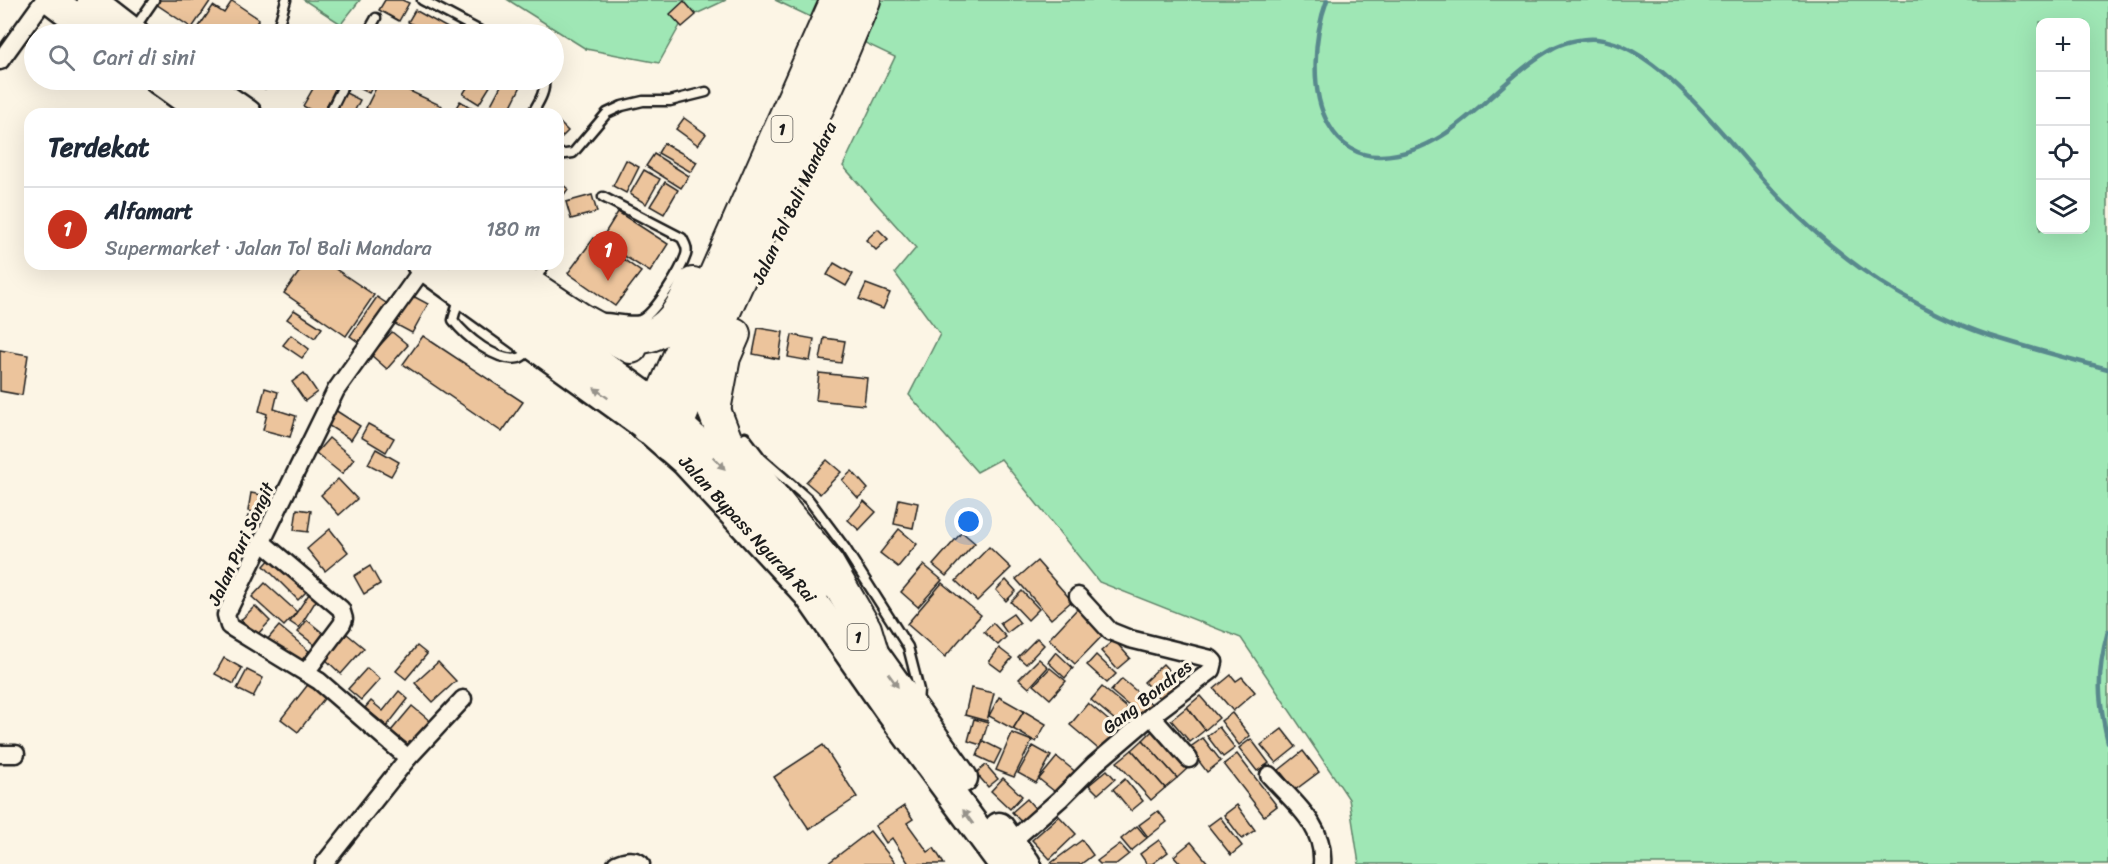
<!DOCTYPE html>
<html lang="id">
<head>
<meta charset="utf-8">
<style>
	:root { --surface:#fff; --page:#f6f6f7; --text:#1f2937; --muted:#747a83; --line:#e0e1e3; --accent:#c8321e }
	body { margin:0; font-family:Sriracha,sans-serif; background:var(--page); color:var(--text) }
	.controls { position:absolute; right:18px; top:18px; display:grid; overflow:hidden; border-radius:12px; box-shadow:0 6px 24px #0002 }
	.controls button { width:54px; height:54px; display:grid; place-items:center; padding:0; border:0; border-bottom:2px solid var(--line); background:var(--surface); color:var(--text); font:30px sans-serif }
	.you { position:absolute; left:969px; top:522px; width:21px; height:21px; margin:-15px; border:4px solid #fff; border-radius:50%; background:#1a73e8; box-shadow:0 0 0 9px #1a73e833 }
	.badge { display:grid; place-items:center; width:39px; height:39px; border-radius:50%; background:var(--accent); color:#fff; font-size:20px; font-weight:700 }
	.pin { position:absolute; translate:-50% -50px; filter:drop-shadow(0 2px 3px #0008) }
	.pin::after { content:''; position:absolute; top:32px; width:21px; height:18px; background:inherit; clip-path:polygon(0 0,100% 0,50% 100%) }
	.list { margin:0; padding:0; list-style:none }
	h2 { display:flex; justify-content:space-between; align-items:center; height:78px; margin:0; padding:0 24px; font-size:26px }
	h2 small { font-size:20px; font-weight:400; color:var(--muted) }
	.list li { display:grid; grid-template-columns:39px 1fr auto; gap:18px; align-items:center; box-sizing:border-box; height:84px; padding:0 24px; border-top:2px solid var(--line) }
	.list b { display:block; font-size:22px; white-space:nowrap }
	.list p { margin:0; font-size:20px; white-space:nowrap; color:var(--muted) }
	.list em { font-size:20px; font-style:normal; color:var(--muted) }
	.icon { flex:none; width:33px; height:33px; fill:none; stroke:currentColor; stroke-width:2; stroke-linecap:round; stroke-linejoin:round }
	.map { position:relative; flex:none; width:2108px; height:864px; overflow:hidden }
	.search { position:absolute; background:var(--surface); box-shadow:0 6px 24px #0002; left:24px; top:24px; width:540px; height:66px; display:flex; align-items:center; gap:15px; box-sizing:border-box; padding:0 21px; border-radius:33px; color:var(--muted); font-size:22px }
	.panel { position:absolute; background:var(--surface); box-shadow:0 6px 24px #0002; left:24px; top:108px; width:540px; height:162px; border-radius:18px }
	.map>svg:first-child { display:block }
	.green { fill:#9fe7b5; stroke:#5e8268; stroke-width:1.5; fill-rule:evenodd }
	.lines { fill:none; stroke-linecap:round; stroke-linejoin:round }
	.stream { stroke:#59898d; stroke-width:4.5 }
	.building { fill:#ecc49c; stroke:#1c1c1c; stroke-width:1.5 }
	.service-casing { stroke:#1c1c1c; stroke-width:13 }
	.minor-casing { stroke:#1c1c1c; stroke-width:21 }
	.trunk-casing { stroke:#1c1c1c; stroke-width:33 }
	.motorway-casing { stroke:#1c1c1c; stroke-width:36 }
	.service { stroke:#fcf5e5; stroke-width:8 }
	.minor { stroke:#fcf5e5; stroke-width:16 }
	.trunk { stroke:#fcf5e5; stroke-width:28 }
	.motorway { stroke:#fcf5e5; stroke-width:32 }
	.oneway { fill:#97938b }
	.labels { text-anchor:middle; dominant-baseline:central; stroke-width:6; stroke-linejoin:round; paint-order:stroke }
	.shield { fill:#fcf5e5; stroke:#5f5d58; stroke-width:1.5 }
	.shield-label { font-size:16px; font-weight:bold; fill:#1c1c1c }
	.street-label { font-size:18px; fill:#1c1c1c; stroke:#fcf5e5 }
</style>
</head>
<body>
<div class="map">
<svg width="2108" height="864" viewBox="0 0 2108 864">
	<rect width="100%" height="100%" fill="#fcf5e5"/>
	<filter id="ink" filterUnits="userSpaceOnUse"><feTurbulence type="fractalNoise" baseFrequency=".0167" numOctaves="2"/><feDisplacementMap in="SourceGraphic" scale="12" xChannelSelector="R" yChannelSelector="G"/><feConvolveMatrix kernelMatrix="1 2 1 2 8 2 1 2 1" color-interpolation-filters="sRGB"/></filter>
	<g filter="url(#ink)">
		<!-- green -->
		<g class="green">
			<polygon points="304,0 360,0 341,24"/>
			<polygon points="508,0 726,0 683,20 659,63 586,49"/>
			<path d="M775,0H2108V864H1359L1349,799L1241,638L1099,582L1001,459L977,472L909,395L940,334L895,273L916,248L843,166L895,57ZM2040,22H2086V230H2040Z"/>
		</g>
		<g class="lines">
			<!-- stream -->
			<g class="stream">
				<path d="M1327,0C1314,35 1309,92 1329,125C1340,145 1358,157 1381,156C1455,153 1495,79 1555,47C1567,41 1584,38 1597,39C1664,46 1737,156 1784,202C1803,222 1826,242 1848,259C1886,289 1948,323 1994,337C2032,349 2070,359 2108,369"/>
				<path d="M2108,631C2096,675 2098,699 2108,742"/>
			</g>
		</g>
		<!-- building -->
		<g class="building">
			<polygon points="159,0 211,0 192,28 156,4"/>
			<polygon points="385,0 402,0 409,3 399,21 379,10"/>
			<polygon points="232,1 259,19 251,31 254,34 194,34 213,6 224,13"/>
			<polygon points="684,1 696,15 682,27 670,14"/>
			<polygon points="415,10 453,31 451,34 431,34 408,22"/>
			<polygon points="459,26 475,34 454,34"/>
			<polygon points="375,29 386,34 372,34"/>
			<polygon points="250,80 271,80 265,89"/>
			<polygon points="318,80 341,80 322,114 318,114 303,106"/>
			<polygon points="348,80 376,80 369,93 347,82"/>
			<polygon points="380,80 386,80 442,106 438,114 379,114 366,108"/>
			<polygon points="393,80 421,80 417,88"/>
			<polygon points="472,80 494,80 479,104 463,94"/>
			<polygon points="504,80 524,80 507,114 491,114 487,112"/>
			<polygon points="344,92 360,100 353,114 334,114"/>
			<polygon points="460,101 482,114 452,114"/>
			<polygon points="684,118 706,134 698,145 676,129"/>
			<polygon points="558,121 568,131 558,141"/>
			<polygon points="664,143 697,162 691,172 658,153"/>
			<polygon points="654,154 689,176 681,188 646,166"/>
			<polygon points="626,160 639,167 626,193 613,186"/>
			<polygon points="644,170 660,179 646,204 630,194"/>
			<polygon points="558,181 568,189 558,203"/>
			<polygon points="665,182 678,190 664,214 650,206"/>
			<polygon points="592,195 597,212 571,219 566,202"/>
			<polygon points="618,212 668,244 650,272 600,241"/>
			<polygon points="878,229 888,239 876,250 866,240"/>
			<polygon points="594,238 641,272 615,306 568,273"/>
			<polygon points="834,263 853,274 846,286 827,275"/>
			<polygon points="305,264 328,264 374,295 346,336 284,293"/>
			<polygon points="866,284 890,293 883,309 859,299"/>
			<polygon points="411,295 428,304 412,333 395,324"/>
			<polygon points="377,297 389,305 361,344 350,336"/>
			<polygon points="294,310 322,328 315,338 287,319"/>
			<polygon points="758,328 783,332 779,359 753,354"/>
			<polygon points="392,332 408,345 387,369 371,355"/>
			<polygon points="291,335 309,349 302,358 283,345"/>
			<polygon points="792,335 814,339 810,361 788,357"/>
			<polygon points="423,336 523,402 502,432 403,364"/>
			<polygon points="824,338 845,341 841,363 820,360"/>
			<polygon points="0,350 28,355 22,395 0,391"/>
			<polygon points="304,373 317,392 305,401 292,382"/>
			<polygon points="819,373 867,378 864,405 816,400"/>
			<polygon points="265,388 278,392 274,409 296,416 290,437 263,430 267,414 259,411"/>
			<polygon points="335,410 360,426 351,440 326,424"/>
			<polygon points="368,424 394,438 386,452 361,437"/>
			<polygon points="329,438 354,459 342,474 316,453"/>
			<polygon points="376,449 399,462 391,476 368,464"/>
			<polygon points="827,460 841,472 820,494 806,482"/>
			<polygon points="852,471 868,489 858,498 842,480"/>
			<polygon points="338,479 357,499 339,515 321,495"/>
			<polygon points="251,493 272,497 269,515 248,511"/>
			<polygon points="899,499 918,503 913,528 894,524"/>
			<polygon points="864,501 876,512 859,530 848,520"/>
			<polygon points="297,509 311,511 308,532 294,530"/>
			<polygon points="248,516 263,522 259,532 244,526"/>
			<polygon points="330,529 348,552 325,571 307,549"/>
			<polygon points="899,529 917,544 898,567 880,553"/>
			<polygon points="962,532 975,543 946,576 933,565"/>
			<polygon points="989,547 1011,568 977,601 956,581"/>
			<polygon points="272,557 306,592 298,600 264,566"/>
			<polygon points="1037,561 1072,601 1051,619 1016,579"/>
			<polygon points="924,565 942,580 918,607 901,592"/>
			<polygon points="370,566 380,584 364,594 354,576"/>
			<polygon points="1006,580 1016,591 1006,601 996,590"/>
			<polygon points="265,583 297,612 284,626 252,597"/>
			<polygon points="942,583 981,615 945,657 907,624"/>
			<polygon points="1022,591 1039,609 1028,620 1011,602"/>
			<polygon points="309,594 317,599 299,628 290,622"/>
			<polygon points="255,606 270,621 257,635 241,620"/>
			<polygon points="1077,609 1104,634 1075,664 1049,639"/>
			<polygon points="1013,614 1020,623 1007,633 1000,623"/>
			<polygon points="307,620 329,638 320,649 298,632"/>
			<polygon points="993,623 1006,637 998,645 984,632"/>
			<polygon points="279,626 309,651 298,665 267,640"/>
			<polygon points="347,634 364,648 341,674 325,659"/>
			<polygon points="1037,638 1044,645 1026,664 1018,657"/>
			<polygon points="1114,640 1130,658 1117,669 1101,651"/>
			<polygon points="417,646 427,654 406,679 396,671"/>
			<polygon points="999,648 1012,658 1001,671 989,662"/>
			<polygon points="1056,652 1073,668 1065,678 1048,662"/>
			<polygon points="1096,655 1116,674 1107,683 1087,665"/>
			<polygon points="224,658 242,668 234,684 215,674"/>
			<polygon points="1039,659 1048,667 1029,688 1019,679"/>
			<polygon points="438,662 456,681 433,702 415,683"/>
			<polygon points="1163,664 1184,686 1165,704 1144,682"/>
			<polygon points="367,668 380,679 361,700 348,689"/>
			<polygon points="1050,668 1066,681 1050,699 1034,685"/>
			<polygon points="247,670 263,678 253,697 237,689"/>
			<polygon points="1231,675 1236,681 1242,677 1255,692 1233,711 1214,689"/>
			<polygon points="1122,679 1154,706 1143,718 1111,691"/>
			<polygon points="310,682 327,695 298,732 281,719"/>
			<polygon points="1102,687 1138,717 1127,730 1091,700"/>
			<polygon points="971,688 994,693 987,721 965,715"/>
			<polygon points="399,691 408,699 387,726 365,708 371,701 383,711"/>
			<polygon points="1200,696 1219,718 1205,730 1187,707"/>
			<polygon points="999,697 1024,711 1013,729 989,716"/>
			<polygon points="1088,703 1121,731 1103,753 1070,725"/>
			<polygon points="412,706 430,721 409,745 391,731"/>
			<polygon points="1187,707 1205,730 1190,742 1171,720"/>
			<polygon points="1024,711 1046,724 1036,742 1013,729"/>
			<polygon points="1232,713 1250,736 1239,745 1221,721"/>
			<polygon points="974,719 988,723 981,745 968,741"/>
			<polygon points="1219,727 1235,748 1223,757 1207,736"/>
			<polygon points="1154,729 1188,768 1177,778 1143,740"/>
			<polygon points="1282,729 1296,747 1276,763 1261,745"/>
			<polygon points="1012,733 1032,741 1014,777 996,770"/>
			<polygon points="1203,738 1221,761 1207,772 1189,748"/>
			<polygon points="1251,739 1269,763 1257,771 1239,748"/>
			<polygon points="1143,740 1177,778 1165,788 1132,750"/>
			<polygon points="983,741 1001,750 994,764 977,756"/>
			<polygon points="823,745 857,797 809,829 774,777"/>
			<polygon points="1033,746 1051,756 1036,783 1018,773"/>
			<polygon points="1132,750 1165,788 1151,800 1117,762"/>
			<polygon points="1303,751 1319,772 1295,790 1279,770"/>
			<polygon points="1237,754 1277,806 1264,816 1224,764"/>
			<polygon points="1057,757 1077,773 1059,795 1039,779"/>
			<polygon points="986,765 998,779 988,787 976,773"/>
			<polygon points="1107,770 1115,779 1098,794 1089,785"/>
			<polygon points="1003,778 1022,796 1010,809 991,791"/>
			<polygon points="1125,779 1143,801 1131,811 1113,789"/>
			<polygon points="1027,799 1039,813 1024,825 1012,812"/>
			<polygon points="1237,805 1255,830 1242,839 1224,815"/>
			<polygon points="904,806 913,819 907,823 928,852 934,848 944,864 909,864 892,838 886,843 875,826"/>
			<polygon points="1158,811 1167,822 1148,837 1139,825"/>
			<polygon points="1059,816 1076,834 1050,859 1032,840"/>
			<polygon points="1220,817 1242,846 1231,855 1208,826"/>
			<polygon points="1137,826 1147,838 1131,851 1121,839"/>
			<polygon points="870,831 896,864 827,864"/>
			<polygon points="1082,840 1093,855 1081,864 1052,864 1051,863"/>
			<polygon points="1159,840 1168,852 1152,864 1147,864 1140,854"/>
			<polygon points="1191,842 1208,863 1206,864 1181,864 1174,856"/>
			<polygon points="1120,844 1129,854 1116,864 1100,864 1097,861"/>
		</g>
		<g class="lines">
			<!-- service casing -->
			<g class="service-casing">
				<g id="service">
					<polyline points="422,0 486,34"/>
					<polyline points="279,24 286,0"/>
					<polyline points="134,29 154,0"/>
					<polyline points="367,34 376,18"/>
					<polyline points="329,114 346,80"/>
					<path d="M532,114C538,103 546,92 544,80"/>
					<polyline points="558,155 573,153 607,113 622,106 643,101 670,101 706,92"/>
					<polyline points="534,282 545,264"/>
					<path d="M459,298L453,320C465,336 497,363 519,358C523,357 527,352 531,350"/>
					<path d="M603,318C614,318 630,323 640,320C655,314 681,270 686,255C688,248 685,244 682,238L603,197"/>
					<polyline points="745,437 761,458 809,500 845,548 908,647 919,690 918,703"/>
				</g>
			</g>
			<!-- minor casing -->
			<g class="minor-casing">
				<g id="minor">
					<polyline points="0,61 44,0"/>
					<polyline points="263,543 341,609 344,619 342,624 306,672"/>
					<polyline points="1151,716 1189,759"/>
					<polyline points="0,754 16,754"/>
					<polyline points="408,758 463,699"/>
					<path d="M1269,775C1293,802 1325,825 1322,864"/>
					<polyline points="1010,843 1060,799 1095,764 1151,716 1212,670 1214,662 1211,659 1130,639 1110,631 1078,596"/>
					<polyline points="324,864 408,758 319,681 229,626 226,615 336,390 424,267"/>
					<path d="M616,864C624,860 634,858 641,864"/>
				</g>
			</g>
			<!-- trunk casing -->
			<g class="trunk-casing">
				<g id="trunk">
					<polyline points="52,0 97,34"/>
					<polyline points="91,0 135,34"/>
					<polyline points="159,80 206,114"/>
					<polyline points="198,80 247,114"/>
					<path id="s1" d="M421,264L643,424L685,461L808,594L889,710L1003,864"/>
					<polyline points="463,264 659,406 699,443 745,491 822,584"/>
					<polyline points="855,632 871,649 963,778"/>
					<polyline points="999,827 1026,864"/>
				</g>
			</g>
			<!-- motorway casing -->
			<g class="motorway-casing">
				<g id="motorway">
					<polyline points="497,264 580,319 631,347"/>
					<path d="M612,337C622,337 632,338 642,337C669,334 683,307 693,284"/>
					<polyline points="713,389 714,410 726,441 828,565 865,629 871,649"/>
					<polyline points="714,410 724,357 734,334"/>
					<polyline points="648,427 837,0"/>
					<polyline points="669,445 716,329 835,69 864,0"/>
				</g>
			</g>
			<!-- service -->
			<use href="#service" class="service"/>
			<!-- minor -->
			<use href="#minor" class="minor"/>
			<!-- trunk -->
			<use href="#trunk" class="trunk"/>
			<!-- motorway -->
			<use href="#motorway" class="motorway"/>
		</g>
		<!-- one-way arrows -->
		<defs><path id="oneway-solid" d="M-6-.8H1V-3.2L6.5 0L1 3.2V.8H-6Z" transform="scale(1.5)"/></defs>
		<g class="oneway">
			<use href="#oneway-solid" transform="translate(601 393) rotate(-144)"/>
			<use href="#oneway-solid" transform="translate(719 463) rotate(46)"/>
			<use href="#oneway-solid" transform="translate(893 680) rotate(54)"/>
			<use href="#oneway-solid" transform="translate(968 817) rotate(-126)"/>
		</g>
	</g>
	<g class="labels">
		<!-- shield labels -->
		<g class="shield">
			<rect x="771.5" y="116" width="21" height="26" rx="4.5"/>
			<rect x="847.5" y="624" width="21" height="26" rx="4.5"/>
		</g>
		<g class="shield-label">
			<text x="782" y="129">1</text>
			<text x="858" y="637">1</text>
		</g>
		<!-- street labels -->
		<g class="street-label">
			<text transform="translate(794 203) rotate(-65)">Jalan Tol Bali Mandara</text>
			<text stroke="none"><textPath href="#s1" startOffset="422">Jalan Bypass Ngurah Rai</textPath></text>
			<text transform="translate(241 544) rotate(-65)">Jalan Puri Songit</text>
			<text transform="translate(1147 697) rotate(-38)">Gang Bondres</text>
		</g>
	</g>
</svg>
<div class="controls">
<button>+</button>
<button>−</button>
<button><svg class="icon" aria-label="locate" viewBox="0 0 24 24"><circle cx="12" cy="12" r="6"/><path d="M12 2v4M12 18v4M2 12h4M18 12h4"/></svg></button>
<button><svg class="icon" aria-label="layers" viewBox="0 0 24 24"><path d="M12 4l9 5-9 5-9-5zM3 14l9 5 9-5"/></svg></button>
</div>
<div class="you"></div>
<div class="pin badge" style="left:608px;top:281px">1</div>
<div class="search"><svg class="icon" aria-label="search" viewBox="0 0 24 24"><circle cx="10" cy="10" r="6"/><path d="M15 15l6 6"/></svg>Cari di sini</div>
<section class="panel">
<h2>Terdekat<small></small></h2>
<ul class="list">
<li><span class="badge">1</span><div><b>Alfamart</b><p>Supermarket · Jalan Tol Bali Mandara</p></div><em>180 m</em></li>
</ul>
</section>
</div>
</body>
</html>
